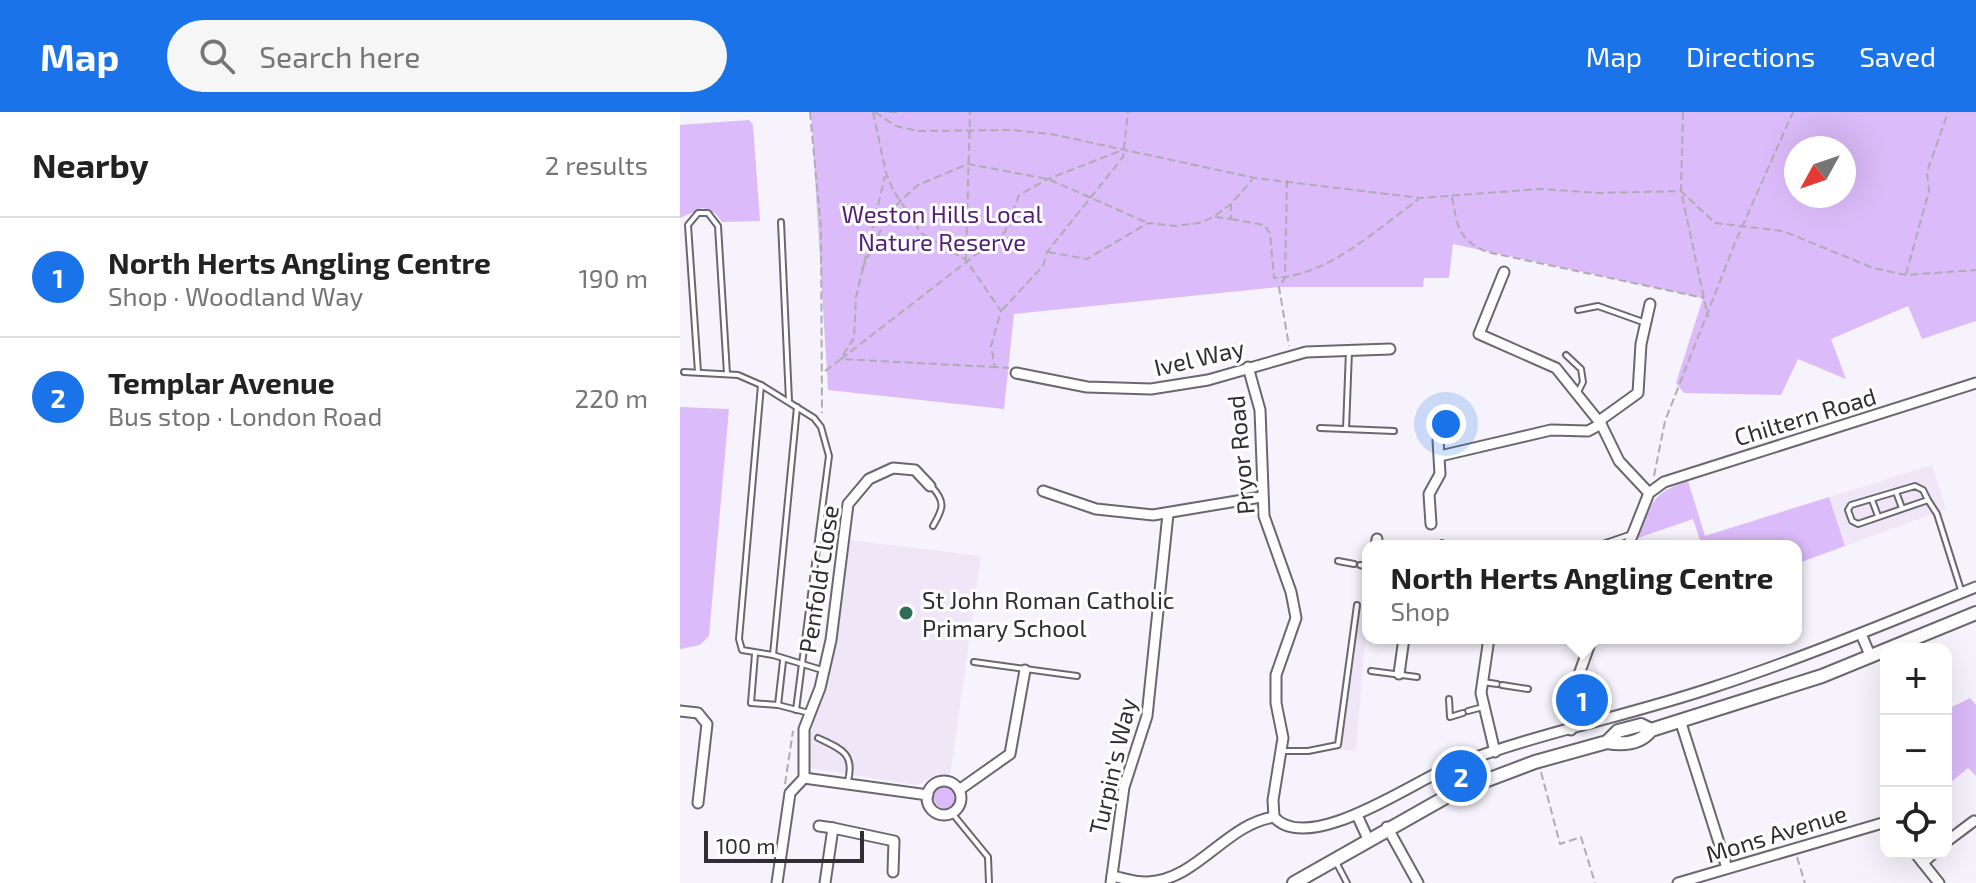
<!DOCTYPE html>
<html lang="en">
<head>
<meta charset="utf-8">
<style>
	:root { --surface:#fff; --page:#f6f6f6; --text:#222; --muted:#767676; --line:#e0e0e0; --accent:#1a73e8 }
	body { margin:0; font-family:"Exo 2",sans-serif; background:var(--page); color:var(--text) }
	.controls { position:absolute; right:24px; bottom:24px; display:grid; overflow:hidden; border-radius:16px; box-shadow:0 8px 32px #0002 }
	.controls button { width:72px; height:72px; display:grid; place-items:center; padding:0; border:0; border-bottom:2px solid var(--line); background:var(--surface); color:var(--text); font:40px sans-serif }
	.compass { position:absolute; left:1104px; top:24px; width:72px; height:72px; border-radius:50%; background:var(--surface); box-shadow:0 8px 32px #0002; rotate:230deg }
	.scale { position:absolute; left:24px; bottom:20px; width:160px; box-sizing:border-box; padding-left:8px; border:4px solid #302e32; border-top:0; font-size:22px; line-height:28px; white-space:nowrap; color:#302e32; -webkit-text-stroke:6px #fff; paint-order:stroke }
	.you { position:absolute; left:766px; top:312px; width:28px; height:28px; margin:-20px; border:6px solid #fff; border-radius:50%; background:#1a73e8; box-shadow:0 0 0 12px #1a73e833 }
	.badge { display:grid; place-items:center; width:52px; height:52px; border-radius:50%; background:var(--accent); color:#fff; font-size:26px; font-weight:700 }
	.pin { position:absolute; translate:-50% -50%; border:4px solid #fff; box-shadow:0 2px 8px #0006 }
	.popup { position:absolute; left:682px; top:428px; width:440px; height:104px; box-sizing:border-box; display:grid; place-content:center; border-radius:16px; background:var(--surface); filter:drop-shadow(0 2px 6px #0005); font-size:26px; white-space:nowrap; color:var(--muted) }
	.popup b { font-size:30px; color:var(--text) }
	.popup::after { content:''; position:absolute; left:50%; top:100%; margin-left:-16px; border:16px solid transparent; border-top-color:var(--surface) }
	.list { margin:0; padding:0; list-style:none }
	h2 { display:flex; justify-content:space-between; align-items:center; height:104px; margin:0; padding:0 32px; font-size:34px }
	h2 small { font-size:26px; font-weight:400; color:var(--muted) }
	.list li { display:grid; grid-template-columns:52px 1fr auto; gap:24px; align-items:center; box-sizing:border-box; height:120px; padding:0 32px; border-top:2px solid var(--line) }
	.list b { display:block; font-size:30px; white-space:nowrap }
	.list p { margin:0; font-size:26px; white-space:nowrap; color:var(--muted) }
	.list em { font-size:26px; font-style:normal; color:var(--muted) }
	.icon { flex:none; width:44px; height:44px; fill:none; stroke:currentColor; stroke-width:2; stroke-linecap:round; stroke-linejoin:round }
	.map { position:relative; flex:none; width:1296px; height:771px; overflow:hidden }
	header { display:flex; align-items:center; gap:48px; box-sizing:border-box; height:112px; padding:0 40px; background:var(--accent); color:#fff }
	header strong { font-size:38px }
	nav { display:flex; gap:44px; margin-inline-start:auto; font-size:28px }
	.search { width:560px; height:72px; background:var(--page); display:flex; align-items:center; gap:20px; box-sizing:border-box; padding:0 28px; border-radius:44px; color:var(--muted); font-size:30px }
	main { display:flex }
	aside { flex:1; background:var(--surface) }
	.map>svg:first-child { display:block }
	.built { fill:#efe7f7 }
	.green { fill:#dbbbf9; fill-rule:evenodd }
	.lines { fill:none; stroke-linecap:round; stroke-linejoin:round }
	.service-casing { stroke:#6b676f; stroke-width:8 }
	.minor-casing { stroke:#6b676f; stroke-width:13 }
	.secondary-casing { stroke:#6b676f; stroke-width:16 }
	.path { stroke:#afacb3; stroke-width:2; stroke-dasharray:8 4; stroke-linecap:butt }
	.service { stroke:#fff; stroke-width:4 }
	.minor { stroke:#fff; stroke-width:9 }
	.secondary { stroke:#fff; stroke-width:12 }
	.poi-dot { fill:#2f6c57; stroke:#fff; stroke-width:3 }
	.labels { text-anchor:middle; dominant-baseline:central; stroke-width:6; stroke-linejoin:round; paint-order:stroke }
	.park-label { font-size:24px; fill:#521f76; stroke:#fff }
	.street-label { font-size:24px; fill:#302e32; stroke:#fff }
	.poi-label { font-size:24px; fill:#302e32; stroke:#fff; text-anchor:start }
</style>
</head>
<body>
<header>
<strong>Map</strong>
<div class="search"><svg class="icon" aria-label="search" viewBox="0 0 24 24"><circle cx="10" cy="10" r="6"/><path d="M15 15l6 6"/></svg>Search here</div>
<nav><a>Map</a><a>Directions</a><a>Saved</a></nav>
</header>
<main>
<aside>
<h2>Nearby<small>2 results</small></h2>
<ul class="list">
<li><span class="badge">1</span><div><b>North Herts Angling Centre</b><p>Shop · Woodland Way</p></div><em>190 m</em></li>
<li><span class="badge">2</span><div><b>Templar Avenue</b><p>Bus stop · London Road</p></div><em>220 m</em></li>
</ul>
</aside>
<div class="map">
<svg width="1296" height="771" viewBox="0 0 1296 771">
	<rect width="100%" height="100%" fill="#f7f3fc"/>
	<!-- built -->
	<g class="built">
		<polygon points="1252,353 1266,397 1165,434 1149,385"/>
		<polygon points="170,428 301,444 270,665 259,664 236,673 129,656 128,626 150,558"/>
		<polygon points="674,492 688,494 676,639 651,637 608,643 608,638 653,631"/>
		<polygon points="913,545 930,598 902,607 896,601 896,592"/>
	</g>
	<!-- green -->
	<g class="green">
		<path d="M131,0H1296V209L1242,227L1228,194L1151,227L1166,267L1118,247L1101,283L1004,281L996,271L1023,186L773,132L769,166H744L743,175H599L334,202L324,297L148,278ZM1116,36H1164V84H1116Z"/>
		<polygon points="69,8 73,13 80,109 42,110 35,101 23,96 0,106 0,13"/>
		<polygon points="0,295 49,297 29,524 20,533 0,537"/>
		<path d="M1008,369L1025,424L1149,385L1165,434L1116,452V434H1022L1013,407L958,426C972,391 971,381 1008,369Z"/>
		<polygon points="1290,586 1296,593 1296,664 1288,656 1266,674 1266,598"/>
		<circle cx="266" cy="685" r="12"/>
	</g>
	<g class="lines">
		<!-- service casing -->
		<g class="service-casing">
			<g id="service">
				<polyline points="101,110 109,289"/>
				<polyline points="898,198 918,194 963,210"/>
				<polyline points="886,243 901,257 903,270 898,280"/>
				<polyline points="4,260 58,263 81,273 134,306 141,315 149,344 116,598"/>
				<polyline points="18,260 8,113 18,101 28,101 38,114 47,262"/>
				<polyline points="81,273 59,527 62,538 93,543 142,558"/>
				<polyline points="640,316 714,319"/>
				<polyline points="666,317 669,239"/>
				<path d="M252,375C266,390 263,397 253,414"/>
				<polyline points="1216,380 1222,396"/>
				<polyline points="1192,388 1198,404"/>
				<polyline points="1248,388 1243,378 1235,374 1171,393 1168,398 1172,409 1178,412 1248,388 1257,402 1281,478"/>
				<polyline points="761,434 762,431"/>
				<polyline points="917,434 952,422"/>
				<polyline points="658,449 674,452"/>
				<polyline points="680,453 688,455"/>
				<polyline points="75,542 71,591 98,593 129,601"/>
				<polyline points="93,543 117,295"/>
				<polyline points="294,550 397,564"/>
				<polyline points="691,559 737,565"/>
				<polyline points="803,570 817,572"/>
				<polyline points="822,573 848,577"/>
				<polyline points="769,587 770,605 783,601"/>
				<polyline points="98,593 103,549"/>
				<polyline points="788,599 803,595"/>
				<path d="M138,626C161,637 175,641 168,669"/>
				<polyline points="602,639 628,639 658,633 677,493"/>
				<polyline points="272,701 308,745 309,771"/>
				<polyline points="655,748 667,771"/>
			</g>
		</g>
		<!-- minor casing -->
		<g class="minor-casing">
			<g id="minor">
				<polyline points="824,160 799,222 876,256 921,312 939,349 969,381"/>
				<polyline points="568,255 580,298 584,404 611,480 616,506 596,563 596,591 603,626 593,688 594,705"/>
				<polyline points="336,261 407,275 471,277 528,268 626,240 710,237"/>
				<polyline points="919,309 958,281 961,232 970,192"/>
				<polyline points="760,344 871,318 908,319 921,312"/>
				<polyline points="363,379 416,397 473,403 581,385"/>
				<polyline points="751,412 749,382 760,362 758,328"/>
				<polyline points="696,434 697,427"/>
				<polyline points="948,434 969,381 984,370 1296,271"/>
				<polyline points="1181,522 1190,543"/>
				<polyline points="809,526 801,581 815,640"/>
				<polyline points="719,562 724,526"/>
				<polyline points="0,599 18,601 27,612 18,691"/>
				<polyline points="1000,608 1047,756"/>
				<polyline points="891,618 892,582 912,526"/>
				<polyline points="124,666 248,683"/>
				<circle cx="264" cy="686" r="17"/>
				<polyline points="279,678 330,642 345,558"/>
				<polyline points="677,703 688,727"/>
				<polyline points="139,714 153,716"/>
				<polyline points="707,715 738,771"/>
				<polyline points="1266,730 1294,709"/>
				<polyline points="1235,741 1259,771"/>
				<polyline points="1243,751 1254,741"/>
				<path d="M432,764C443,766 456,771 468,770C517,768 546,712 594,705C629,744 734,669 772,654C857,621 948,604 1034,575C1123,546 1209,510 1296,475"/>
				<polyline points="97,771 110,681 124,666 124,617 140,576 151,528 168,392 189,367 213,356 235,358 250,374"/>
				<polyline points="145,771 153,716 214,729 213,760"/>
				<polyline points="431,771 444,675 467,604 488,402"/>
				<polyline points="998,771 1206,710"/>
			</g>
		</g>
		<!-- secondary casing -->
		<g class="secondary-casing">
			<g id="secondary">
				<polyline points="927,630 938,619 961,613 971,618"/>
				<path d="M614,771L773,681L855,650L927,630C944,633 960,632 971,618L1142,564L1296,501"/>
			</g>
		</g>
		<!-- path -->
		<g class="path">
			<polyline points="130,0 141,117 142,301"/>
			<polyline points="193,0 206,61 213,78 241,121 286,148 321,199 311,234 315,255 329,256"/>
			<polyline points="195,0 216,14 238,19 331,18 371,22 575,66 740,86 860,77 920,81 1001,79 1035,111 1103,119 1193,156 1226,163 1296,158"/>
			<polyline points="209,0 218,0"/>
			<polyline points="1003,0 1001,79 1028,205"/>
			<polyline points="607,68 605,166 599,175 609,234"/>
			<path d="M772,85C778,115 777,127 807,140L1024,186"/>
			<polyline points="535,105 551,107 551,93"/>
			<path d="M551,107L584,113L590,121L594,166C648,164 697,117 739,87"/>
			<polyline points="368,140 407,147 468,111 496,114 519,111 533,105 551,92 573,67"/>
			<polyline points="286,147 290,0"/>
			<polyline points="182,157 208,103 221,88 238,73 288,52 368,67 468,111"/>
			<polyline points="1226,162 1249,79 1247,60 1268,0"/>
			<polyline points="322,198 363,154 367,140 443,45 448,0"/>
			<polyline points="163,243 174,226 176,185 205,64"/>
			<polyline points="161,247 325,120 339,83 368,67 440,39"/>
			<polyline points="145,259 161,247 314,255"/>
			<polyline points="974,364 985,309 1055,131 1113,0"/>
			<polyline points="861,660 880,732 901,725 915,771"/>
			<polyline points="105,672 113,619"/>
			<polyline points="1117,745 1125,771"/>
		</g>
		<!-- service -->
		<use href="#service" class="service"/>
		<!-- minor -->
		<use href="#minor" class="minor"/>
		<!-- secondary -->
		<use href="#secondary" class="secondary"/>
	</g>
	<!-- markers -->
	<circle class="poi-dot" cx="226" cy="501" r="8"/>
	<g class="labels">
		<!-- park labels -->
		<g class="park-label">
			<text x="262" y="101">Weston Hills Local<tspan x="262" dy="28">Nature Reserve</tspan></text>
		</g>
		<!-- street labels -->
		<g class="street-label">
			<text transform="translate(519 245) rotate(-13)">Ivel Way</text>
			<text transform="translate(1125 304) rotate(-17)">Chiltern Road</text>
			<text transform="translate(560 343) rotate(-95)">Pryor Road</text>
			<text transform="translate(138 467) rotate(-81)">Penfold Close</text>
			<text transform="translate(432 654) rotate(-77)">Turpin's Way</text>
			<text transform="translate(1096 721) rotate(-17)">Mons Avenue</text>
		</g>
		<!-- poi labels -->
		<g class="poi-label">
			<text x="242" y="487">St John Roman Catholic<tspan x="242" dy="28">Primary School</tspan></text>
		</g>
	</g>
</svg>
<div class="controls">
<button>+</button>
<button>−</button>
<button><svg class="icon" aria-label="locate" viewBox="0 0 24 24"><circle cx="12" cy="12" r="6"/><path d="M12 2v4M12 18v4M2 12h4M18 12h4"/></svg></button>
</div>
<svg class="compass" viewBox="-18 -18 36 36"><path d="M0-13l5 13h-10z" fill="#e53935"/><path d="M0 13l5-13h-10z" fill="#767676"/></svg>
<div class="scale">100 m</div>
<div class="you"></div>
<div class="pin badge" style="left:902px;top:588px">1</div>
<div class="popup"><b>North Herts Angling Centre</b>Shop</div>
<div class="pin badge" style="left:781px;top:664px">2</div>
</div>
</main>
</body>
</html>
